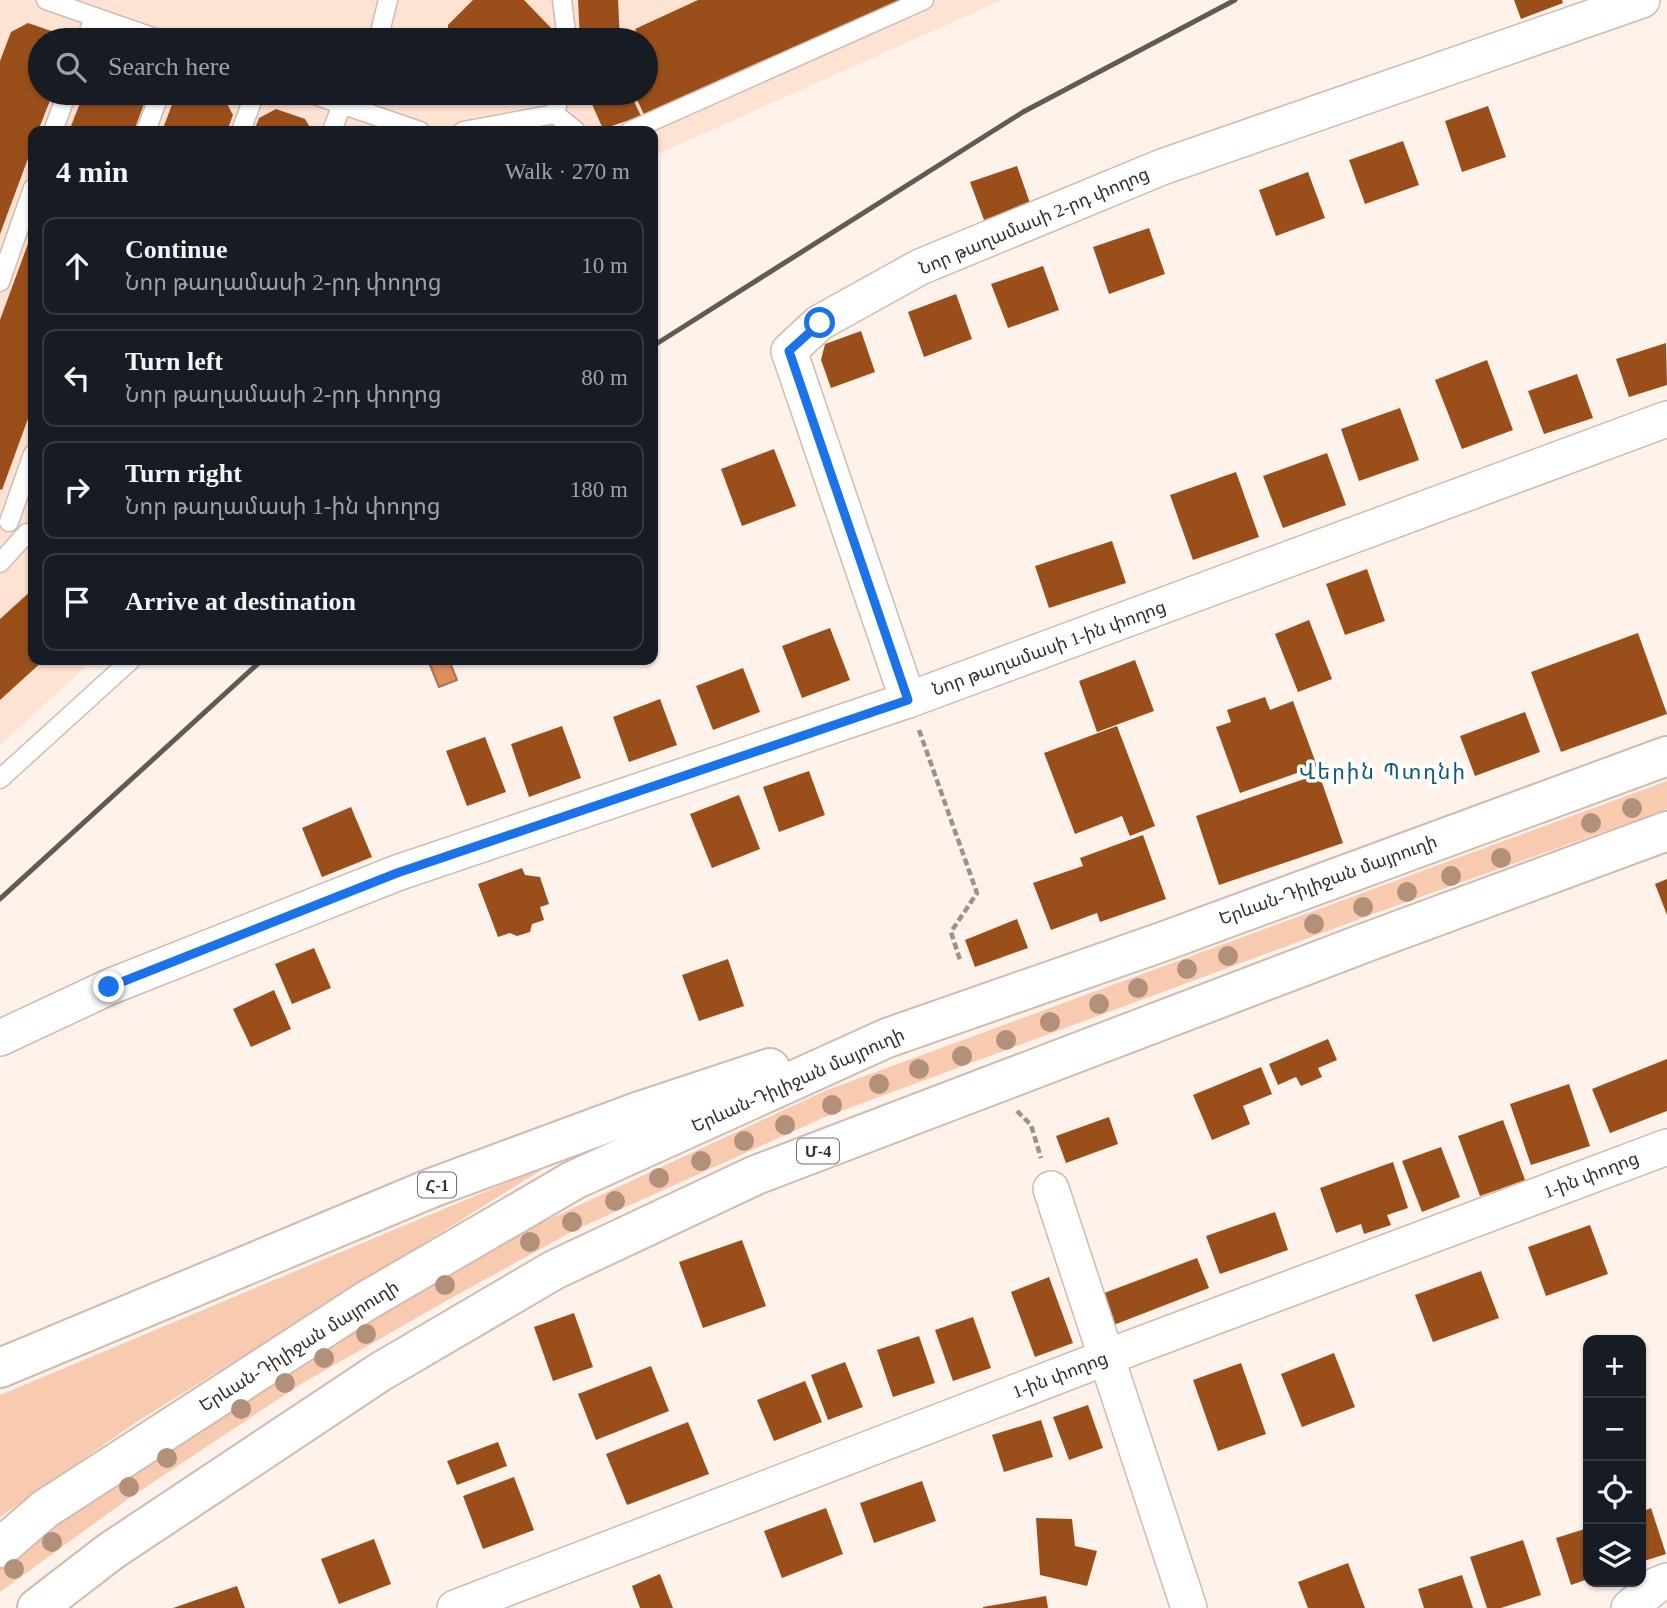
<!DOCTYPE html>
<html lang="en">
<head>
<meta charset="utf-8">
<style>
	:root { --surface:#171b24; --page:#242831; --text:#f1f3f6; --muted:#9ea1a6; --line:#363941 }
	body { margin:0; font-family:"Times New Roman","Noto Sans Armenian",serif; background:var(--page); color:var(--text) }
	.controls { position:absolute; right:21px; bottom:21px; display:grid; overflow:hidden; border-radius:14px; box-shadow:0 2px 5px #0004 }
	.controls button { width:63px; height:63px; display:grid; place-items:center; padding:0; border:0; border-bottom:2px solid var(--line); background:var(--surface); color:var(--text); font:35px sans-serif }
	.stop { position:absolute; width:21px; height:21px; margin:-16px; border:5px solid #1a73e8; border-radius:50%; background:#fff }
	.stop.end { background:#1a73e8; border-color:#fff; box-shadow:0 2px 7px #0008 }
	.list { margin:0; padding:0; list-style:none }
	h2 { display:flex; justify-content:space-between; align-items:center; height:91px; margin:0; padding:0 28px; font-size:30px }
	h2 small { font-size:23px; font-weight:400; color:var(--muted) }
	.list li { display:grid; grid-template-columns:46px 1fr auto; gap:21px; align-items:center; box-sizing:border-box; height:98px; margin:0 14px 14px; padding:0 14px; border:2px solid var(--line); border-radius:14px }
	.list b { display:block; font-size:26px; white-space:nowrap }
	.list p { margin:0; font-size:23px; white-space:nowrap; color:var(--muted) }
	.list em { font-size:23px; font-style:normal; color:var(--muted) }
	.icon { flex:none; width:38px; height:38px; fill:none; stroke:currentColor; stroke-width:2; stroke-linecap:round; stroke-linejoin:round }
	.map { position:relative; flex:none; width:1667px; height:1608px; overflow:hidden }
	.search { position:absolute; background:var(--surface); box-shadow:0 2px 5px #0004; left:28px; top:28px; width:630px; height:77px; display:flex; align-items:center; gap:18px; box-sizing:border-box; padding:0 24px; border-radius:38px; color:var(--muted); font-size:26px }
	.panel { position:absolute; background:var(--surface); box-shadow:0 2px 5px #0004; left:28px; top:126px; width:630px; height:539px; border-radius:14px }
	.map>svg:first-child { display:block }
	.built { fill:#fee2d2; fill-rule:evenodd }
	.green { fill:#f8cab0 }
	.water { fill:#de8d5d; stroke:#ac704e; stroke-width:2 }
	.building { fill:#9a4f1b }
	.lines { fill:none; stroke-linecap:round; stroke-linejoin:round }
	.lane-casing { stroke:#cfbbb0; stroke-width:21 }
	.street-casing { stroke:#cfbbb0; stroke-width:38 }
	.highway-casing { stroke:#cfbbb0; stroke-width:42 }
	.path { stroke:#9c918c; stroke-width:4.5; stroke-dasharray:7 3.5; stroke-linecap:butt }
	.lane { stroke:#fff; stroke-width:18 }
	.street { stroke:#fff; stroke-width:35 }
	.highway { stroke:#fff; stroke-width:38 }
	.rail { stroke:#625a55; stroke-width:5 }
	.tree { fill:#b39079 }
	.route { stroke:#1a73e8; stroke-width:9 }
	.labels { text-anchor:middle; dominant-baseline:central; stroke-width:7; stroke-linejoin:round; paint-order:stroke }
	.shield { fill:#fff; stroke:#726d6a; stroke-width:2 }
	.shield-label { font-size:16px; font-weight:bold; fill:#362e2a }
	.street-label { font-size:18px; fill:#362e2a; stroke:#fff }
	.quarter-label { font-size:21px; letter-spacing:2px; fill:#0e5672; stroke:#fff }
</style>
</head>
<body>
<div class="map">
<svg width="1667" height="1608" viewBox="0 0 1667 1608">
	<rect width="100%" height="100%" fill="#fef2eb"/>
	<!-- built -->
	<path class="built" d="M0,0H1002L653,156V131H33V660H93L0,745ZM40,40H646V93H40Z"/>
	<!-- green -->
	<g class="green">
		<polygon points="1667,781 1667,809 1384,910 825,1117 577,1229 453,1297 301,1384 128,1499 0,1592 0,1565 181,1434 483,1250 827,1090"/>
		<polygon points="551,1164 135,1423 0,1517 0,1395"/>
	</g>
	<!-- water -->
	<polygon class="water" points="428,660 449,660 457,680 439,687"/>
	<!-- building -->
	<g class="building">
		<polygon points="473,0 524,0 553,30 552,40 448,40 448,25"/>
		<polygon points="578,0 618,0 620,40 580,40"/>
		<polygon points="698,0 906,0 646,119 634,93 646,93 646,66 651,63 646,53 646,40 640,40 635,29"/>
		<polygon points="1514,0 1562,0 1563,3 1521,19"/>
		<polygon points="28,23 57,33 61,40 40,40 40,93 53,93 38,131 33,131 33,145 0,234 0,61 11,32"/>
		<polygon points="84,93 148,93 134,131 69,131"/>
		<polygon points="179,93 213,93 223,96 233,115 227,131 162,131 176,94"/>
		<polygon points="469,93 525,93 516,100 473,97"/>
		<polygon points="587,93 630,93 641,116 603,129"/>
		<polygon points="1488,106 1506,157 1462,172 1445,121"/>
		<polygon points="276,109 305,119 312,131 254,131 259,118"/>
		<polygon points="1403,141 1419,185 1365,204 1349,160"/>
		<polygon points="1017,166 1030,203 984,220 970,182"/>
		<polygon points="1308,172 1325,218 1276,236 1259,190"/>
		<polygon points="1149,228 1165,274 1109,294 1093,247"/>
		<polygon points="33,230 33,405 2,490 0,489 0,320"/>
		<polygon points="1043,266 1059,310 1008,328 991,284"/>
		<polygon points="956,294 972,339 924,357 908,312"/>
		<polygon points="861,331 875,372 831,388 821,360 825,344"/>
		<polygon points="1666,343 1667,385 1629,397 1616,359"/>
		<polygon points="1487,360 1513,430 1462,449 1435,380"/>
		<polygon points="1577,374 1593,418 1544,434 1528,391"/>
		<polygon points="1400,408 1419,460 1359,481 1341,429"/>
		<polygon points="774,449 796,506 742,526 721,469"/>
		<polygon points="1327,453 1346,505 1283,528 1263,476"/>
		<polygon points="1236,472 1259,537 1193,560 1170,495"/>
		<polygon points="1112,541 1126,583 1049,608 1035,566"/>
		<polygon points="1367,569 1385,621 1345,635 1326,584"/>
		<polygon points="33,589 33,660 44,660 0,700 0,619"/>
		<polygon points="1309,620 1332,679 1298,692 1275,634"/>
		<polygon points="830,628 850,680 802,698 782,646"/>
		<polygon points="1638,633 1667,714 1561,752 1531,672"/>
		<polygon points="1135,660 1154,711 1097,732 1079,681"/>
		<polygon points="743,668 760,712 713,730 696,686"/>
		<polygon points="1265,697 1270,710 1293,701 1317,766 1240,793 1216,727 1231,722 1227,710"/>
		<polygon points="660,699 677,745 629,762 613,717"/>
		<polygon points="1525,712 1540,752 1475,776 1460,736"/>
		<polygon points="562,726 581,778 529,797 511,744"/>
		<polygon points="1117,726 1155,826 1130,836 1122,816 1075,834 1044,753"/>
		<polygon points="485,737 506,792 467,806 446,751"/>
		<polygon points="809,771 825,815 779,832 763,787"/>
		<polygon points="1319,774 1343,843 1219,885 1196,816"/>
		<polygon points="739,795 760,849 712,868 690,814"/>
		<polygon points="351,807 372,857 322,877 302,828"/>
		<polygon points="1143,835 1166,899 1100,922 1097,913 1051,930 1033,883 1083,866 1080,858"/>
		<polygon points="522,868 525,875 540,877 549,904 540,907 544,920 532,924 530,932 517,936 510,933 498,937 478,884"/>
		<polygon points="1667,879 1667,915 1655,884"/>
		<polygon points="1017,919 1028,948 975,967 965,940"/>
		<polygon points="314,948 331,988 292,1004 275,964"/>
		<polygon points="728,959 744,1006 699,1021 682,975"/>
		<polygon points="274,990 291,1029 251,1047 233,1009"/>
		<polygon points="1328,1039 1337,1060 1318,1068 1322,1077 1301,1086 1296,1077 1278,1085 1269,1064"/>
		<polygon points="1667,1059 1667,1111 1610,1133 1592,1089"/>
		<polygon points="1261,1067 1272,1094 1243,1106 1250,1124 1212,1140 1193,1095"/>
		<polygon points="1569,1084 1590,1146 1531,1165 1510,1104"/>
		<polygon points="1109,1117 1118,1144 1066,1163 1056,1136"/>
		<polygon points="1503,1120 1525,1180 1480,1196 1458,1136"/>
		<polygon points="1441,1147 1460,1197 1422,1212 1402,1161"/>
		<polygon points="1393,1162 1408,1208 1387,1215 1391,1225 1364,1234 1361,1224 1336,1233 1320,1188"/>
		<polygon points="1275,1212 1288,1250 1220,1274 1206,1236"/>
		<polygon points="1590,1225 1608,1274 1546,1296 1528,1247"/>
		<polygon points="742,1240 766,1306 703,1328 679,1262"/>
		<polygon points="1197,1258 1209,1288 1111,1326 1099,1295"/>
		<polygon points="1481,1271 1499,1318 1433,1342 1415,1295"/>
		<polygon points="1049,1277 1073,1343 1035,1357 1011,1292"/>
		<polygon points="574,1313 593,1367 553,1381 534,1327"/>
		<polygon points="973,1317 991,1368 953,1381 935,1330"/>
		<polygon points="919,1336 935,1383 893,1397 877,1350"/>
		<polygon points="1334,1353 1355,1407 1302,1427 1281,1374"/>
		<polygon points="845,1362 863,1407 828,1420 811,1375"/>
		<polygon points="1241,1363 1266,1434 1218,1451 1193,1380"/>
		<polygon points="651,1366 669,1411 596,1440 578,1394"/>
		<polygon points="805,1381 822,1422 774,1441 757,1400"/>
		<polygon points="1088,1405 1103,1448 1069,1460 1053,1417"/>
		<polygon points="1041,1420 1053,1457 1004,1472 992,1435"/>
		<polygon points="688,1422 709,1474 627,1505 606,1454"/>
		<polygon points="498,1442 507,1466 457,1485 447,1461"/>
		<polygon points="514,1477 534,1530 483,1549 463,1496"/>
		<polygon points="922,1481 936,1521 874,1543 860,1503"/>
		<polygon points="826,1508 843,1554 782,1578 764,1531"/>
		<polygon points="1651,1508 1666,1554 1641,1562 1641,1512"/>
		<polygon points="1036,1518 1072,1519 1075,1546 1097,1551 1087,1586 1040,1575"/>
		<polygon points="1588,1528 1588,1579 1571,1585 1556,1538"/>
		<polygon points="374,1539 391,1584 339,1604 321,1559"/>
		<polygon points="1523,1540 1541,1595 1501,1608 1487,1608 1470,1557"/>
		<polygon points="1348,1563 1365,1608 1308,1608 1298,1582"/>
		<polygon points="660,1574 673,1608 640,1608 632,1586"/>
		<polygon points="1462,1575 1473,1608 1424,1608 1418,1589"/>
		<polygon points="237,1586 245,1608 173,1608"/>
		<polygon points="1046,1596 1048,1608 983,1608 983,1607"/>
	</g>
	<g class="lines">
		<!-- lane casing -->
		<g class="lane-casing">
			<g id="lane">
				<polyline points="46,0 161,40"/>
				<polyline points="562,0 567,40"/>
				<polyline points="86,40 94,17"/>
				<polyline points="378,40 388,0"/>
				<polyline points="309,93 420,131"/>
				<polyline points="560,93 555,114 576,131"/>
				<polyline points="361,111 365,93"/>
				<polyline points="53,131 67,93"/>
				<polyline points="146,131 160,93"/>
				<polyline points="241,131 255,93"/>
				<polyline points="332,131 342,104"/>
				<polyline points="463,131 555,114"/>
				<polyline points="630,131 924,0"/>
				<polyline points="0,282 33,188"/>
				<polyline points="9,522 33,454"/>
				<polyline points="0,563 27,533"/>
				<polyline points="0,779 131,660"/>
			</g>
		</g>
		<!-- street casing -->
		<g class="street-casing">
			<g id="street">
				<polyline points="908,700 789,351 819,323 920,267 1162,167 1642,0"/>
				<polyline points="0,1038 109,987 397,873 908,700 1667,419"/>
				<polyline points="1051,1189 1189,1608"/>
				<polyline points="455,1608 1107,1357 1667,1147"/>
				<polyline points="1629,1608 1657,1585 1667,1581"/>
			</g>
		</g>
		<!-- highway casing -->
		<g class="highway-casing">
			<g id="highway">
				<polyline points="0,1368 434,1187 637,1112 770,1068"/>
				<polyline points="0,1548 45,1509 366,1301 574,1180 887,1038 1159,943 1667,756"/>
				<polyline points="37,1608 111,1551 380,1372 554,1270 756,1175 1367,942 1667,831"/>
			</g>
		</g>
		<!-- path -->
		<g class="path">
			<polyline points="919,730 977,893 951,932 960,960"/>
			<polyline points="1017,1111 1031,1125 1041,1158"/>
		</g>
		<!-- lane -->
		<use href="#lane" class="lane"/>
		<!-- street -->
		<use href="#street" class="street"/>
		<!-- highway -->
		<use href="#highway" class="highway"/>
		<!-- rail -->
		<g class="rail">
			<polyline points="653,346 1023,112 1235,0"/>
			<polyline points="0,899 262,660"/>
		</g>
	</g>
	<!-- trees -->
	<g class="tree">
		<circle cx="1632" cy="808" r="10"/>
		<circle cx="1591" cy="823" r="10"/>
		<circle cx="1501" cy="858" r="10"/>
		<circle cx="1451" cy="876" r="10"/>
		<circle cx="1407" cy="892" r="10"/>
		<circle cx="1363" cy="907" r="10"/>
		<circle cx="1314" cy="924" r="10"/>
		<circle cx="1228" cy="956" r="10"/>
		<circle cx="1187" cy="969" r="10"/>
		<circle cx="1138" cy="988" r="10"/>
		<circle cx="1099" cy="1004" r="10"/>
		<circle cx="1050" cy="1022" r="10"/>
		<circle cx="1006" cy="1040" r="10"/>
		<circle cx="962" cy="1056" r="10"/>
		<circle cx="919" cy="1069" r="10"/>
		<circle cx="879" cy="1084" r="10"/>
		<circle cx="832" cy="1105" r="10"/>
		<circle cx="785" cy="1125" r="10"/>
		<circle cx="744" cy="1141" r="10"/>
		<circle cx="701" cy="1161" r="10"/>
		<circle cx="659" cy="1178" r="10"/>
		<circle cx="615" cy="1201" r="10"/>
		<circle cx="572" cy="1222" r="10"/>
		<circle cx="530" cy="1242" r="10"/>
		<circle cx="445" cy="1285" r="10"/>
		<circle cx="366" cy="1334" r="10"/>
		<circle cx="324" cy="1358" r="10"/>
		<circle cx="285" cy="1383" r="10"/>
		<circle cx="241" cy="1409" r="10"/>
		<circle cx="167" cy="1458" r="10"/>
		<circle cx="129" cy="1487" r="10"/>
		<circle cx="52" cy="1542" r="10"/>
		<circle cx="14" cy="1569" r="10"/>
	</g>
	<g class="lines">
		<!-- route -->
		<polyline class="route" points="109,987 397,873 908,700 789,351 820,323"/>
	</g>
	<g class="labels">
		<!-- shield labels -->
		<g class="shield">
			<rect x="797" y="1138.5" width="42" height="25" rx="5"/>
			<rect x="418" y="1172.5" width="38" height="25" rx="5"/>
		</g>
		<g class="shield-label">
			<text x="818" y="1151">Մ-4</text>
			<text x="437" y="1185">Հ-1</text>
		</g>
		<!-- street labels -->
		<g class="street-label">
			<text transform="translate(1034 221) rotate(-23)">Նոր թաղամասի 2-րդ փողոց</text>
			<text transform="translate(1049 648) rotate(-20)">Նոր թաղամասի 1-ին փողոց</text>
			<text transform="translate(1328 880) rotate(-20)">Երևան-Դիլիջան մայրուղի</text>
			<text transform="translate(798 1080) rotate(-24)">Երևան-Դիլիջան մայրուղի</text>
			<text transform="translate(1591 1175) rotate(-21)">1-ին փողոց</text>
			<text transform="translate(299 1346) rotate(-32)">Երևան-Դիլիջան մայրուղի</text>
			<text transform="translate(1060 1375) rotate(-21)">1-ին փողոց</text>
		</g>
		<!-- quarter labels -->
		<g class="quarter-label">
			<text x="1383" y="772">Վերին Պտղնի</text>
		</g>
	</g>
</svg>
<div class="controls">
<button>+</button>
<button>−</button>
<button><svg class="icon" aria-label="locate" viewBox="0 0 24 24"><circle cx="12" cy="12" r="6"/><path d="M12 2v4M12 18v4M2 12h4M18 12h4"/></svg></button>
<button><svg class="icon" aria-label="layers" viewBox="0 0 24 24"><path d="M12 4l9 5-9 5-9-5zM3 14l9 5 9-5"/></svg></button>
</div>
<div class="stop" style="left:820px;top:323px"></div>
<div class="stop end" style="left:109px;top:987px"></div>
<div class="search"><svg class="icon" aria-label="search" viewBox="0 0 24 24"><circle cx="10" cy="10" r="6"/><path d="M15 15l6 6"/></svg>Search here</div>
<section class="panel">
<h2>4 min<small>Walk · 270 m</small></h2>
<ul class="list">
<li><svg class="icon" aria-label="ahead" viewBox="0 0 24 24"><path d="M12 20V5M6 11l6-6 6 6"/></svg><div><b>Continue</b><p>Նոր թաղամասի 2-րդ փողոց</p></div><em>10 m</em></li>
<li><svg class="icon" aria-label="left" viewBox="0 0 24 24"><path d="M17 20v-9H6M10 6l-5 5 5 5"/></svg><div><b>Turn left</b><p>Նոր թաղամասի 2-րդ փողոց</p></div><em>80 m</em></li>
<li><svg class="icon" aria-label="right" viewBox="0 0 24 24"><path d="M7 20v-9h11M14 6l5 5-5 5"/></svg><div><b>Turn right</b><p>Նոր թաղամասի 1-ին փողոց</p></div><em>180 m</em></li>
<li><svg class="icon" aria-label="arrive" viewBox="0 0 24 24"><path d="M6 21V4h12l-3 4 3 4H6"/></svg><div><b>Arrive at destination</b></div></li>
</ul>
</section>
</div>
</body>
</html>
